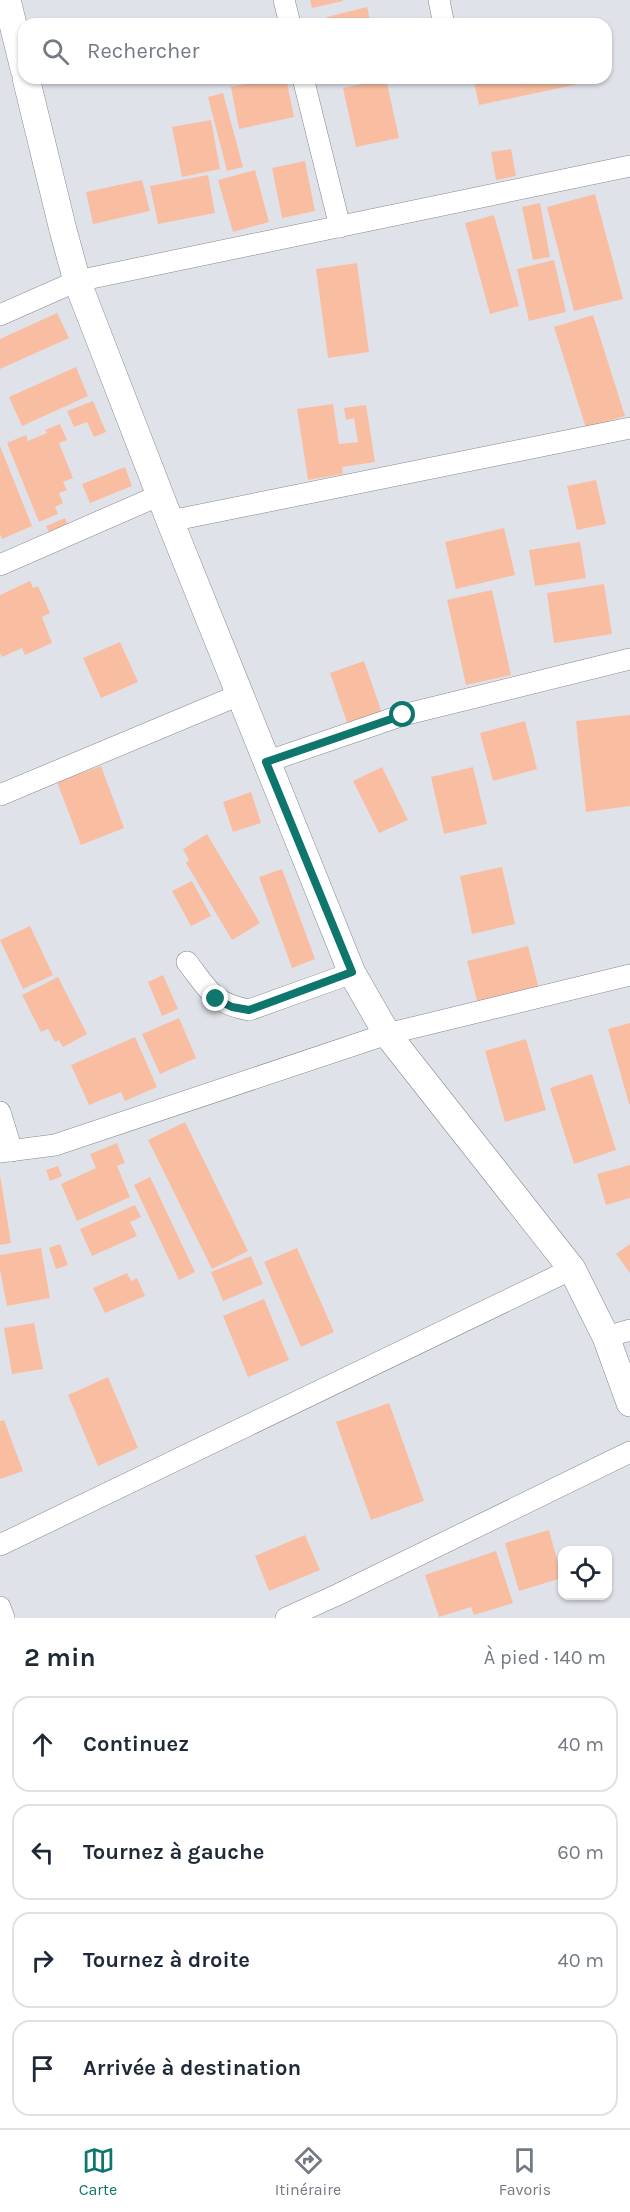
<!DOCTYPE html>
<html lang="fr">
<head>
<meta charset="utf-8">
<style>
	:root { --surface:#fff; --page:#f6f6f7; --text:#1f2937; --muted:#747a83; --line:#e0e1e3; --accent:#0f766e }
	body { margin:0; font-family:Karla,sans-serif; background:var(--page); color:var(--text) }
	.controls { position:absolute; right:18px; bottom:18px; display:grid; overflow:hidden; border-radius:12px; box-shadow:0 2px 4px #0004 }
	.controls button { width:54px; height:54px; display:grid; place-items:center; padding:0; border:0; border-bottom:2px solid var(--line); background:var(--surface); color:var(--text); font:30px sans-serif }
	.stop { position:absolute; width:18px; height:18px; margin:-14px; border:4px solid #0f766e; border-radius:50%; background:#fff }
	.stop.end { background:#0f766e; border-color:#fff; box-shadow:0 2px 6px #0008 }
	.list { margin:0; padding:0; list-style:none }
	h2 { display:flex; justify-content:space-between; align-items:center; height:78px; margin:0; padding:0 24px; font-size:26px }
	h2 small { font-size:20px; font-weight:400; color:var(--muted) }
	.list li { display:grid; grid-template-columns:39px 1fr auto; gap:18px; align-items:center; box-sizing:border-box; height:96px; margin:0 12px 12px; padding:0 12px; border:2px solid var(--line); border-radius:18px }
	.list b { display:block; font-size:22px; white-space:nowrap }
	.list em { font-size:20px; font-style:normal; color:var(--muted) }
	.icon { flex:none; width:33px; height:33px; fill:none; stroke:currentColor; stroke-width:2; stroke-linecap:round; stroke-linejoin:round }
	.map { position:relative; flex:none; width:630px; height:1618px; overflow:hidden }
	.search { position:absolute; background:var(--surface); box-shadow:0 2px 4px #0004; left:18px; right:18px; top:18px; height:66px; display:flex; align-items:center; gap:15px; box-sizing:border-box; padding:0 21px; border-radius:18px; color:var(--muted); font-size:22px }
	.sheet { height:510px; background:var(--surface) }
	nav { display:flex; justify-content:space-around; align-items:center; box-sizing:border-box; height:84px; border-top:2px solid var(--line); background:var(--surface); font-size:16px; color:var(--muted) }
	nav a { display:grid; justify-items:center; gap:3px }
	nav .on { color:var(--accent) }
	.map>svg:first-child { display:block }
	.building { fill:#f9bea2 }
	.lines { fill:none; stroke-linecap:round; stroke-linejoin:round }
	.minor-casing { stroke:#86888f; stroke-width:22 }
	.tertiary-casing { stroke:#86888f; stroke-width:28 }
	.minor { stroke:#fff; stroke-width:21 }
	.tertiary { stroke:#fff; stroke-width:27 }
	.route { stroke:#0f766e; stroke-width:8 }
</style>
</head>
<body>
<div class="map">
<svg width="630" height="1618" viewBox="0 0 630 1618">
	<rect width="100%" height="100%" fill="#e0e2ea"/>
	<!-- building -->
	<g class="building">
		<polygon points="310,0 343,0 343,1 312,8"/>
		<polygon points="367,7 371,24 328,24 327,17"/>
		<polygon points="273,78 286,78 294,117 239,129 231,87"/>
		<polygon points="473,78 587,78 588,82 479,105"/>
		<polygon points="386,79 399,138 356,147 343,88"/>
		<polygon points="223,93 243,167 227,171 208,97"/>
		<polygon points="211,120 220,169 182,177 172,127"/>
		<polygon points="511,149 516,176 496,180 491,152"/>
		<polygon points="305,161 315,211 282,218 272,168"/>
		<polygon points="255,170 269,222 233,232 218,180"/>
		<polygon points="208,175 215,213 158,224 150,186"/>
		<polygon points="142,180 150,211 93,224 86,192"/>
		<polygon points="595,194 623,299 574,311 547,207"/>
		<polygon points="540,203 550,257 533,260 522,207"/>
		<polygon points="494,215 519,306 490,314 465,223"/>
		<polygon points="554,260 566,312 529,321 517,269"/>
		<polygon points="357,263 369,352 328,358 316,269"/>
		<polygon points="57,313 69,338 0,369 0,339"/>
		<polygon points="593,315 625,416 586,428 554,327"/>
		<polygon points="76,367 88,396 22,426 9,397"/>
		<polygon points="93,401 106,432 94,437 87,422 74,427 67,411"/>
		<polygon points="333,404 339,444 358,442 354,418 346,420 344,408 366,405 375,462 342,467 343,474 308,480 297,409"/>
		<polygon points="60,424 67,440 59,443 73,478 63,482 67,490 59,493 63,503 55,507 58,514 39,522 7,443 26,435 28,441 47,433 45,430"/>
		<polygon points="0,446 32,526 2,539 0,534"/>
		<polygon points="125,467 132,486 90,503 82,484"/>
		<polygon points="596,480 606,524 577,530 567,486"/>
		<polygon points="65,518 69,528 51,536 46,526"/>
		<polygon points="504,528 515,575 456,589 445,542"/>
		<polygon points="580,542 586,578 535,586 529,550"/>
		<polygon points="30,581 33,588 38,586 50,613 42,617 52,643 25,655 22,648 2,657 0,653 0,595"/>
		<polygon points="604,584 612,634 554,643 547,593"/>
		<polygon points="492,590 511,675 466,685 447,600"/>
		<polygon points="120,642 138,682 101,698 83,658"/>
		<polygon points="364,661 382,713 348,725 330,673"/>
		<polygon points="630,715 630,806 586,812 576,721"/>
		<polygon points="525,721 537,769 493,781 480,733"/>
		<polygon points="101,766 124,828 81,845 57,782"/>
		<polygon points="382,767 408,820 379,833 353,781"/>
		<polygon points="473,767 487,824 444,834 431,777"/>
		<polygon points="251,792 261,823 233,832 223,802"/>
		<polygon points="207,834 260,923 232,940 186,863 189,860 183,849"/>
		<polygon points="502,867 515,924 472,934 460,876"/>
		<polygon points="282,869 315,959 292,968 259,877"/>
		<polygon points="192,881 211,916 191,926 172,891"/>
		<polygon points="30,926 53,975 23,989 0,940"/>
		<polygon points="528,946 540,993 479,1009 467,961"/>
		<polygon points="163,975 178,1009 162,1016 148,982"/>
		<polygon points="58,977 87,1034 63,1047 59,1040 55,1042 48,1029 41,1032 22,995"/>
		<polygon points="179,1018 196,1058 160,1074 142,1034"/>
		<polygon points="630,1023 630,1104 629,1104 608,1029"/>
		<polygon points="135,1037 157,1087 125,1101 121,1092 89,1105 71,1065"/>
		<polygon points="526,1039 546,1110 505,1122 485,1051"/>
		<polygon points="592,1074 616,1150 574,1164 550,1088"/>
		<polygon points="185,1122 248,1251 212,1269 148,1140"/>
		<polygon points="117,1143 125,1163 117,1166 130,1197 77,1221 61,1184 96,1168 90,1154"/>
		<polygon points="630,1165 630,1198 606,1205 597,1174"/>
		<polygon points="58,1166 62,1176 50,1181 46,1170"/>
		<polygon points="0,1175 11,1243 0,1245"/>
		<polygon points="150,1177 195,1272 179,1280 134,1185"/>
		<polygon points="135,1205 141,1217 130,1222 137,1236 92,1256 80,1229"/>
		<polygon points="60,1244 68,1265 56,1269 49,1248"/>
		<polygon points="630,1244 630,1273 616,1254"/>
		<polygon points="41,1248 50,1298 7,1306 0,1270 0,1255"/>
		<polygon points="297,1248 334,1332 301,1347 264,1262"/>
		<polygon points="251,1256 263,1284 223,1301 211,1272"/>
		<polygon points="127,1273 131,1281 137,1278 145,1296 105,1313 93,1288"/>
		<polygon points="264,1299 289,1360 248,1377 223,1316"/>
		<polygon points="34,1323 43,1369 12,1374 4,1328"/>
		<polygon points="108,1377 138,1448 98,1466 68,1395"/>
		<polygon points="389,1403 424,1501 371,1520 336,1422"/>
		<polygon points="4,1420 23,1471 0,1479 0,1421"/>
		<polygon points="549,1530 562,1578 519,1591 505,1543"/>
		<polygon points="305,1535 320,1570 269,1591 255,1556"/>
		<polygon points="496,1551 513,1603 474,1615 471,1607 439,1617 425,1575"/>
	</g>
	<g class="lines">
		<!-- minor casing -->
		<g class="minor-casing">
			<g id="minor">
				<polyline points="284,0 290,24"/>
				<polyline points="439,0 443,20"/>
				<polyline points="303,78 340,227"/>
				<polyline points="0,315 77,281 630,166"/>
				<polyline points="170,521 630,428"/>
				<polyline points="0,565 160,495"/>
				<polyline points="266,762 403,715 630,659"/>
				<polyline points="0,795 239,695"/>
				<path d="M187,962C209,990 212,1003 249,1010L352,973"/>
				<polyline points="0,1112 12,1151"/>
				<polyline points="0,1152 55,1145 387,1034 630,975"/>
				<polyline points="606,1337 630,1330"/>
				<polyline points="0,1545 572,1269"/>
				<polyline points="0,1607 4,1618"/>
				<polyline points="286,1618 337,1595 630,1452"/>
			</g>
		</g>
		<!-- tertiary casing -->
		<g class="tertiary-casing">
			<g id="tertiary">
				<polyline points="7,0 24,69"/>
				<polyline points="26,78 63,230 77,281 170,521 352,973 387,1034 572,1269 606,1337 630,1403"/>
			</g>
		</g>
		<!-- minor -->
		<use href="#minor" class="minor"/>
		<!-- tertiary -->
		<use href="#tertiary" class="tertiary"/>
	</g>
	<g class="lines">
		<!-- route -->
		<polyline class="route" points="216,999 232,1007 249,1010 352,972 266,762 403,715"/>
	</g>
</svg>
<div class="controls">
<button><svg class="icon" aria-label="locate" viewBox="0 0 24 24"><circle cx="12" cy="12" r="6"/><path d="M12 2v4M12 18v4M2 12h4M18 12h4"/></svg></button>
</div>
<div class="stop" style="left:403px;top:715px"></div>
<div class="stop end" style="left:216px;top:999px"></div>
<div class="search"><svg class="icon" aria-label="search" viewBox="0 0 24 24"><circle cx="10" cy="10" r="6"/><path d="M15 15l6 6"/></svg>Rechercher</div>
</div>
<section class="sheet">
<h2>2 min<small>À pied · 140 m</small></h2>
<ul class="list">
<li><svg class="icon" aria-label="ahead" viewBox="0 0 24 24"><path d="M12 20V5M6 11l6-6 6 6"/></svg><div><b>Continuez</b></div><em>40 m</em></li>
<li><svg class="icon" aria-label="left" viewBox="0 0 24 24"><path d="M17 20v-9H6M10 6l-5 5 5 5"/></svg><div><b>Tournez à gauche</b></div><em>60 m</em></li>
<li><svg class="icon" aria-label="right" viewBox="0 0 24 24"><path d="M7 20v-9h11M14 6l5 5-5 5"/></svg><div><b>Tournez à droite</b></div><em>40 m</em></li>
<li><svg class="icon" aria-label="arrive" viewBox="0 0 24 24"><path d="M6 21V4h12l-3 4 3 4H6"/></svg><div><b>Arrivée à destination</b></div></li>
</ul>
</section>
<nav>
<a class="on"><svg class="icon" aria-label="map" viewBox="0 0 24 24"><path d="M3 6l6-2 6 2 6-2v14l-6 2-6-2-6 2zM9 4v14M15 6v14"/></svg>Carte</a>
<a><svg class="icon" aria-label="directions" viewBox="0 0 24 24"><path d="M12 3l9 9-9 9-9-9zM9 14v-3h6M13 9l2 2-2 2"/></svg>Itinéraire</a>
<a><svg class="icon" aria-label="saved" viewBox="0 0 24 24"><path d="M7 4h10v16l-5-4-5 4z"/></svg>Favoris</a>
</nav>
</body>
</html>
